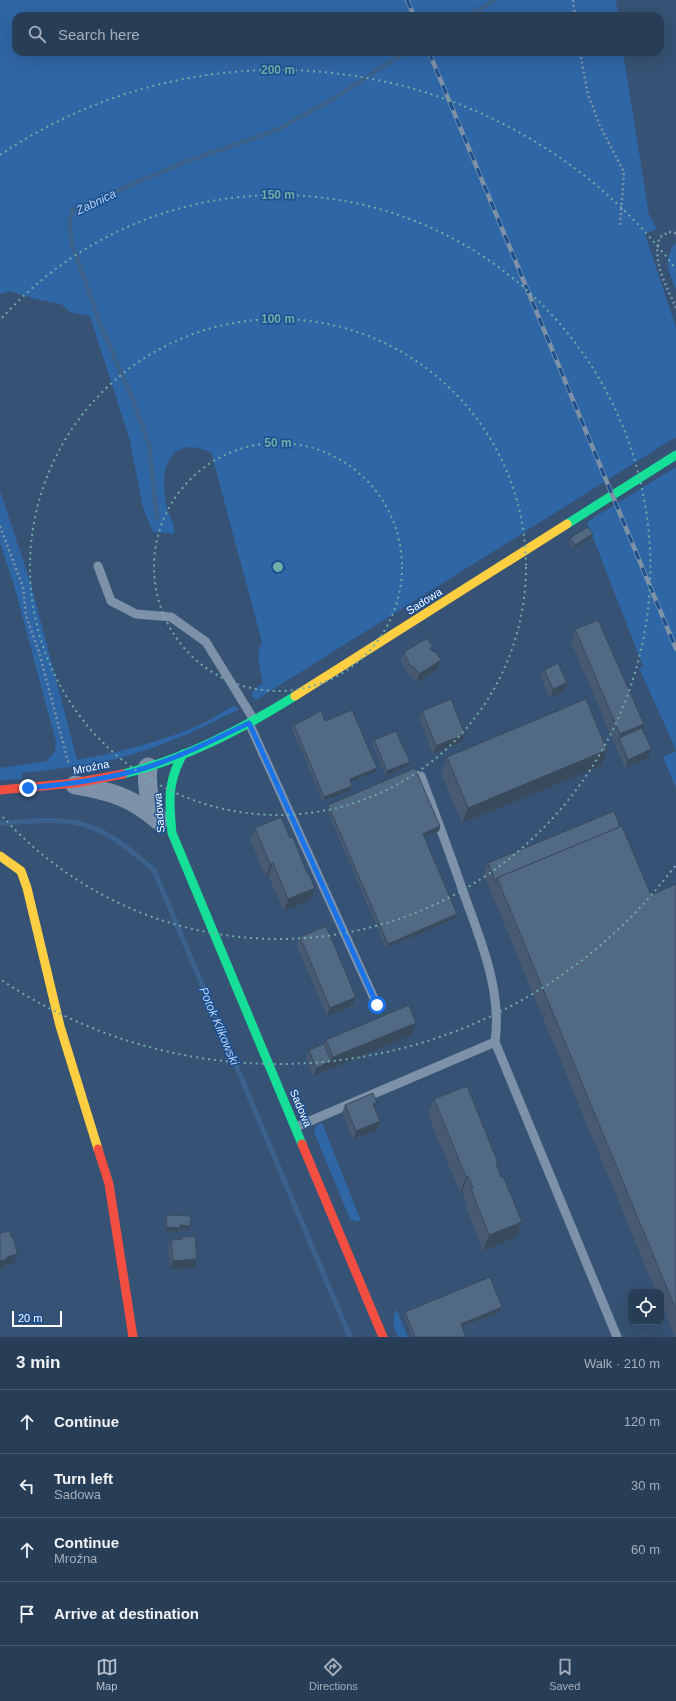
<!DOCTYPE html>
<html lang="en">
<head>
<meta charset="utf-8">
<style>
	:root { --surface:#283e57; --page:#30455d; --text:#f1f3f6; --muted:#a5aeba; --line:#44576d; --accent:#b9c2ce }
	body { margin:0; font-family:Arial,sans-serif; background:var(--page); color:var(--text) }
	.controls { position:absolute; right:12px; bottom:12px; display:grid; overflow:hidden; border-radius:8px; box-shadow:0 4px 16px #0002 }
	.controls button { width:36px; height:36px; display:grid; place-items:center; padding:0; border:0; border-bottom:1px solid var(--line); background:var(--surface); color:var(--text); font:20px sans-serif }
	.scale { position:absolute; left:12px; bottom:10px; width:50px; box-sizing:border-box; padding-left:4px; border:2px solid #fff; border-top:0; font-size:11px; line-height:14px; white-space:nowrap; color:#fff; -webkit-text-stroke:3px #1b4f8f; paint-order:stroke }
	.stop { position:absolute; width:12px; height:12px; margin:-9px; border:3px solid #1a73e8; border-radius:50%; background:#fff }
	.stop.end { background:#1a73e8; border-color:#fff; box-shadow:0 1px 4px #0008 }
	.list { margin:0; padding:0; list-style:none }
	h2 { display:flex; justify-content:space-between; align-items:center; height:52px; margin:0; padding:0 16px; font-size:17px }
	h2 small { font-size:13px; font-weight:400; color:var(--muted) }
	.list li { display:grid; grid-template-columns:26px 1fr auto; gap:12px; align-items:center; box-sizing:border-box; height:64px; padding:0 16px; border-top:1px solid var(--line) }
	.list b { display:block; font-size:15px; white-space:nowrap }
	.list p { margin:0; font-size:13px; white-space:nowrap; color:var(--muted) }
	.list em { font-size:13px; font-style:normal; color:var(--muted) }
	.icon { flex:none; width:22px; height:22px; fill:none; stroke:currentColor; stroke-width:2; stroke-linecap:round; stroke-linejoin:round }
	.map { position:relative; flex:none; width:676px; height:1337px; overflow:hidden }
	.search { position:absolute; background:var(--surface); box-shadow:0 4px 16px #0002; left:12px; right:12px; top:12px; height:44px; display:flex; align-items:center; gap:10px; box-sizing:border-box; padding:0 14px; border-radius:12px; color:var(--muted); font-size:15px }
	.sheet { height:308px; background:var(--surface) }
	nav { display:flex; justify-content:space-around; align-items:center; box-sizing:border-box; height:56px; border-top:1px solid var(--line); background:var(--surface); font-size:11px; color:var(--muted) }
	nav a { display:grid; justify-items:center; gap:2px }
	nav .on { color:var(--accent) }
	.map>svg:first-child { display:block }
	.green { fill:#2f66a5 }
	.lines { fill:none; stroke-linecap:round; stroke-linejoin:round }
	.stream { stroke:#3b618d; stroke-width:5 }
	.path { stroke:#7d92a8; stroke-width:2.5; stroke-dasharray:2 3; stroke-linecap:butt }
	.lane { stroke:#7d92a8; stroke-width:9 }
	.street { stroke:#7d92a8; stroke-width:19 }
	.fast { stroke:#16e098; stroke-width:9 }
	.slow { stroke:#ffcf43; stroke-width:9 }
	.jam { stroke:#f24e42; stroke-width:9 }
	.rail-casing { stroke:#7e92a7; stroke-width:4.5 }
	.rail { stroke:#1b4f8f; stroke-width:3; stroke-dasharray:9; stroke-linecap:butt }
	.wall { fill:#475a72 }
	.shaded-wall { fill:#394a5c }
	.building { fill:#526984; stroke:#394a5c }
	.route { stroke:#1a73e8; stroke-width:5 }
	.ring { fill:none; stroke:#6fada8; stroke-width:2; stroke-dasharray:2 4 }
	.labels { text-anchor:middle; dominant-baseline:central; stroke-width:3; stroke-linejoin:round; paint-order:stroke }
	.street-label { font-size:11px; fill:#fff; stroke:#1b4f8f }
	.water-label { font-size:12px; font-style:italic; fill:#b5d3f5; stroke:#1b4f8f }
	.centre { fill:#6fada8; stroke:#1b4f8f; stroke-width:2 }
	.ring-label { font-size:12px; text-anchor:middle; font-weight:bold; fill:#6fada8; stroke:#1b4f8f; stroke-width:3; stroke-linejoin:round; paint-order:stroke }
</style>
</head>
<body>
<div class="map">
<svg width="676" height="1337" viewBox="0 0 676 1337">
	<rect width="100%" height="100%" fill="#365274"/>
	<!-- green -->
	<g class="green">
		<path d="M0,0H616L618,16H16V52H623L649,215L657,229L645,234L676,328V437L256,700L252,696V692L263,683C260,669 255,656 262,642L211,452C205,450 196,447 190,447C160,450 162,485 167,508C169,517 176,524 174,534L153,532L143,508L130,441L90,316L70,312L61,304L35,299L10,291L0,294Z"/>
		<path d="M675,243H676V290C669,272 663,261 675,243Z"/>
		<polygon points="676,467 676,750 639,668 643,666 587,522"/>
		<path d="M0,491L31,584L77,760C120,752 164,741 204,723C214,718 224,711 234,706L239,709C204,727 168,744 130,755C95,765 58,769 22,773V779L0,780V768L47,761L55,751L56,742L14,585L0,543Z"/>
		<polygon points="676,751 676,788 663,757"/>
		<polygon points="322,1123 361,1221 355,1221 350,1219 314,1132 317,1125"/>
		<path d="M396,1309L408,1337H398C393,1326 392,1320 396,1309Z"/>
	</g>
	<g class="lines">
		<!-- stream -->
		<g class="stream">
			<polyline points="468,16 495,0"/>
			<polyline points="157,518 149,444 129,390 101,326 72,244 69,222 73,210 182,163 277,130 326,103 406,52"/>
			<path d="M0,823C25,822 52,818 77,823C107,829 132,851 154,870L350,1337"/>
		</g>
		<!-- path -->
		<g class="path">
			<polyline points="573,0 575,16"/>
			<polyline points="580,52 588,95 593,107 599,124 624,172 620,225"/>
			<path d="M676,233L669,232L660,237C651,260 667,287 676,308"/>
			<polyline points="0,526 23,587 26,616 39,652 69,765"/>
		</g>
		<!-- lane -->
		<g class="lane">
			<polyline points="98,566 111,601 136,614 171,617 206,642 254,720"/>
			<polyline points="249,723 377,1005"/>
			<path d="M421,776C436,816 451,856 465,897C482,943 502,993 495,1042"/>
			<polyline points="296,1127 495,1042 617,1337"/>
		</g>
		<!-- street -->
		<g class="street">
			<path d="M148,767C146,787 149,801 158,819"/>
			<path d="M75,785C110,791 132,797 159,821"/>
		</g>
		<!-- fast -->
		<g class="fast">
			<polyline points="567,524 676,455"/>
			<path d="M183,754C167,782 169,802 172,833L302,1144"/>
			<path d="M123,774C185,759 242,729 295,696"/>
		</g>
		<!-- slow -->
		<g class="slow">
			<polyline points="295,696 567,524"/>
			<polyline points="0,856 21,871 27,888 60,1026 98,1149"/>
		</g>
		<!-- jam -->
		<g class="jam">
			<polyline points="0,790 75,783 123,774"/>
			<polyline points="302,1144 383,1337"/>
			<polyline points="98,1149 109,1184 133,1337"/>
		</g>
		<!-- rail casing -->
		<g class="rail-casing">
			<g id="rail">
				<polyline points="407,0 414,16"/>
				<polyline points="429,52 676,649"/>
			</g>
		</g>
		<!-- rail -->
		<use href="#rail" class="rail"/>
	</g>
	<!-- wall -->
	<g class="wall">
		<polygon points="593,534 591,538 573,549 569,543 570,538"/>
		<polygon points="575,629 642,728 648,758 625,768 571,642"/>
		<polygon points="431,650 441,660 438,669 416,683 411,675 407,674 401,660 404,652"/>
		<polygon points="544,670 564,691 550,698 541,678"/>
		<polygon points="422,711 465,734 462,742 433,754 419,719"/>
		<polygon points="325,721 377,768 375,772 351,782 352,786 351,790 323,801 292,729 294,725"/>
		<polygon points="374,740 410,762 408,766 386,776 372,744"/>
		<polygon points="607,750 601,766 462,823 441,773 447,757"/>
		<polygon points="328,805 440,826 439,831 424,837 457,914 456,918 386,948 327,810"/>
		<polygon points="620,827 651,895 676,884 676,1337 675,1337 661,1303 661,1292 656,1292 484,875 488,863"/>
		<polygon points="255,828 290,838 315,888 310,900 284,911 268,876 266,877 250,840"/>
		<polygon points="300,937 356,997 353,1005 327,1016 297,946"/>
		<polygon points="412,1035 313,1076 306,1058 309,1050 324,1044 326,1040"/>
		<polygon points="434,1099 497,1166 516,1237 483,1251 465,1205 466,1201 462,1192 460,1193 428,1115"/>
		<polygon points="345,1105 375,1108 380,1121 377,1130 353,1139 342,1113"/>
		<polygon points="167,1215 190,1226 189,1230 179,1229 178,1232 165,1231 166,1219"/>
		<polygon points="182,1237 194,1268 170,1269 168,1248 171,1240 181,1239"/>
		<polygon points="501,1311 462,1327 466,1337 412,1337 404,1317 405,1312"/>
	</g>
	<!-- shaded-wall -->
	<g class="shaded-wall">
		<polygon points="593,534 591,538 573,549 575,545"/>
		<polygon points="441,660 438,669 416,683 419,674"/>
		<polygon points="567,683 564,691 550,698 553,689"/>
		<polygon points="644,724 639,736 619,738 620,734"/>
		<polygon points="465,734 462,742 433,754 436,746"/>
		<polygon points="651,749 648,758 625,768 628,760"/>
		<polygon points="607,750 601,766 462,823 468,808"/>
		<polygon points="410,762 408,766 386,776 387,771"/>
		<polygon points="377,768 375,772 348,783 350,779"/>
		<polygon points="352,786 351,790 323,801 324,797"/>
		<polygon points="440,826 439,831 421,838 423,834"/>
		<polygon points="273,863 268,876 266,877 270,864"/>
		<polygon points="315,888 310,900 284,911 288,899"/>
		<polygon points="457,914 456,918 386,948 388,944"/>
		<polygon points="356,997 353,1005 327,1016 330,1008"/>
		<polygon points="416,1023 412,1035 313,1076 316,1068 331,1061 333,1057"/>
		<polygon points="377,1103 374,1111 373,1104"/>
		<polygon points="380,1121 377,1130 353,1139 356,1131"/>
		<polygon points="468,1176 462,1192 460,1193 466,1177"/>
		<polygon points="522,1222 516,1237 483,1251 489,1235"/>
		<polygon points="180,1225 190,1226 189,1230 179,1229 178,1232 165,1231 166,1227"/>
		<polygon points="17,1254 14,1263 5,1265 4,1268 0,1268 0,1261 7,1257"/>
		<polygon points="197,1259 194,1268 170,1269 173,1261"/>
		<polygon points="502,1307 501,1311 459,1328 461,1324"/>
	</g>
	<!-- building -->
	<g class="building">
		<polygon points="588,527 593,534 575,545 570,538"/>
		<polygon points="598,620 644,724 620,734 575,629"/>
		<polygon points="427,638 433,647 430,648 433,652 435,651 441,660 419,674 414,667 410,666 404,652"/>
		<polygon points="558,663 567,683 553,689 544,670"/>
		<polygon points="451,699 465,734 436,746 422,711"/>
		<polygon points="586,699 607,750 468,808 447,757"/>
		<polygon points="352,710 377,768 350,779 352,786 324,797 294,725 321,711 325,721"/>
		<polygon points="642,728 651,749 628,760 619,738"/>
		<polygon points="396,731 410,762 387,771 374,740"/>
		<polygon points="415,768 440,826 423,834 457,914 388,944 328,805"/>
		<polygon points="614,811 620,827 497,878 496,882 488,863"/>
		<polygon points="281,817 290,838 293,837 307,873 308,872 315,888 288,899 273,863 270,864 255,828"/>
		<polygon points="622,826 651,895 676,884 676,1310 497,878"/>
		<polygon points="326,926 356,997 330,1008 300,937"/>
		<polygon points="409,1005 416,1023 333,1057 326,1040"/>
		<polygon points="324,1044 331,1061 316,1068 309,1050"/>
		<polygon points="467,1086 498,1163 496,1164 501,1177 503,1176 522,1222 489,1235 471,1189 473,1188 468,1176 466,1177 434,1099"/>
		<polygon points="373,1093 377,1103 373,1104 380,1121 356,1131 345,1105"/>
		<polygon points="167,1215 191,1216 190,1226 180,1225 180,1228 166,1227"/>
		<polygon points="10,1231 12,1238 14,1238 17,1254 7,1257 7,1259 0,1261 0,1233"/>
		<polygon points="195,1236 197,1259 173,1261 171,1240 182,1239 182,1237"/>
		<polygon points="490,1277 502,1307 461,1324 466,1337 415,1337 405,1312"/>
	</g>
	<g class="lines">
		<!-- route -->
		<path class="route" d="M28,788C68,784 110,779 148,767C184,755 216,739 249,723L377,1005"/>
	</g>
	<!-- distance rings -->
	<g class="ring">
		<circle cx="278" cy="567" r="124"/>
		<circle cx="278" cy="567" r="248"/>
		<path d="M2 318A372 372 0 1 1 2 816"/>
		<path d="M675 866A497 497 0 0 1 0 979M0 155A497 497 0 0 1 675 268"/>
	</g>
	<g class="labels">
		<!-- street labels -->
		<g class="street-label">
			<text transform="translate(424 601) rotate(-32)">Sadowa</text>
			<text transform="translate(91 767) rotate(-11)">Mroźna</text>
			<text transform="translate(159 813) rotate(-95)">Sadowa</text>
			<text transform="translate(301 1108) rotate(67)">Sadowa</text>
		</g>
		<!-- water labels -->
		<g class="water-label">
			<text transform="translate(96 202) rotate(-26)">Żabnica</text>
			<text transform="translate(219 1026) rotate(67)">Potok Klikowski</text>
		</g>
	</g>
	<circle cx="278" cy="567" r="6" class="centre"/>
	<g class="ring-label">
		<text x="278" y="74">200 m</text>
		<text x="278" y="199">150 m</text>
		<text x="278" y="323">100 m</text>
		<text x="278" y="447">50 m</text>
	</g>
</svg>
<div class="controls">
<button><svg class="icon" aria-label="locate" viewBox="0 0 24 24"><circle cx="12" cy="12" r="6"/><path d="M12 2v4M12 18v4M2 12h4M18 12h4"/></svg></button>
</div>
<div class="scale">20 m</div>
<div class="stop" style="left:377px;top:1005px"></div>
<div class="stop end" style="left:28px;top:788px"></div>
<div class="search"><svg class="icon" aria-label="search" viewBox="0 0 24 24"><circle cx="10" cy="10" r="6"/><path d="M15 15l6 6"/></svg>Search here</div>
</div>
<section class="sheet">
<h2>3 min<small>Walk · 210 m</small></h2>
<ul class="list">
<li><svg class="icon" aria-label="ahead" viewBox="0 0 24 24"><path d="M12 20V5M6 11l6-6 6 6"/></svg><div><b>Continue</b></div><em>120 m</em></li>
<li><svg class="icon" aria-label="left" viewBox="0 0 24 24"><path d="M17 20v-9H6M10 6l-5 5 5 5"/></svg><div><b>Turn left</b><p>Sadowa</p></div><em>30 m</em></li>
<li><svg class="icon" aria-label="ahead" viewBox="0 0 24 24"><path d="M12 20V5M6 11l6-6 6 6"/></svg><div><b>Continue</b><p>Mroźna</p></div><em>60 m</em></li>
<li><svg class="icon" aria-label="arrive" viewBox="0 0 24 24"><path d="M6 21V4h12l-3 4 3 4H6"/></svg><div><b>Arrive at destination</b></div></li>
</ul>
</section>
<nav>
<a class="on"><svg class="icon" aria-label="map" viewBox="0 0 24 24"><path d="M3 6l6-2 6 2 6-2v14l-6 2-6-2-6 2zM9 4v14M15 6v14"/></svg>Map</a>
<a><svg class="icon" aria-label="directions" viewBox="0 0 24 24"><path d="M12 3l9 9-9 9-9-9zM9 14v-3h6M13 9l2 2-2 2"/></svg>Directions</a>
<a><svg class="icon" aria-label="saved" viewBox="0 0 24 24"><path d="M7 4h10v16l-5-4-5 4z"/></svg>Saved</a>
</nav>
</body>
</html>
